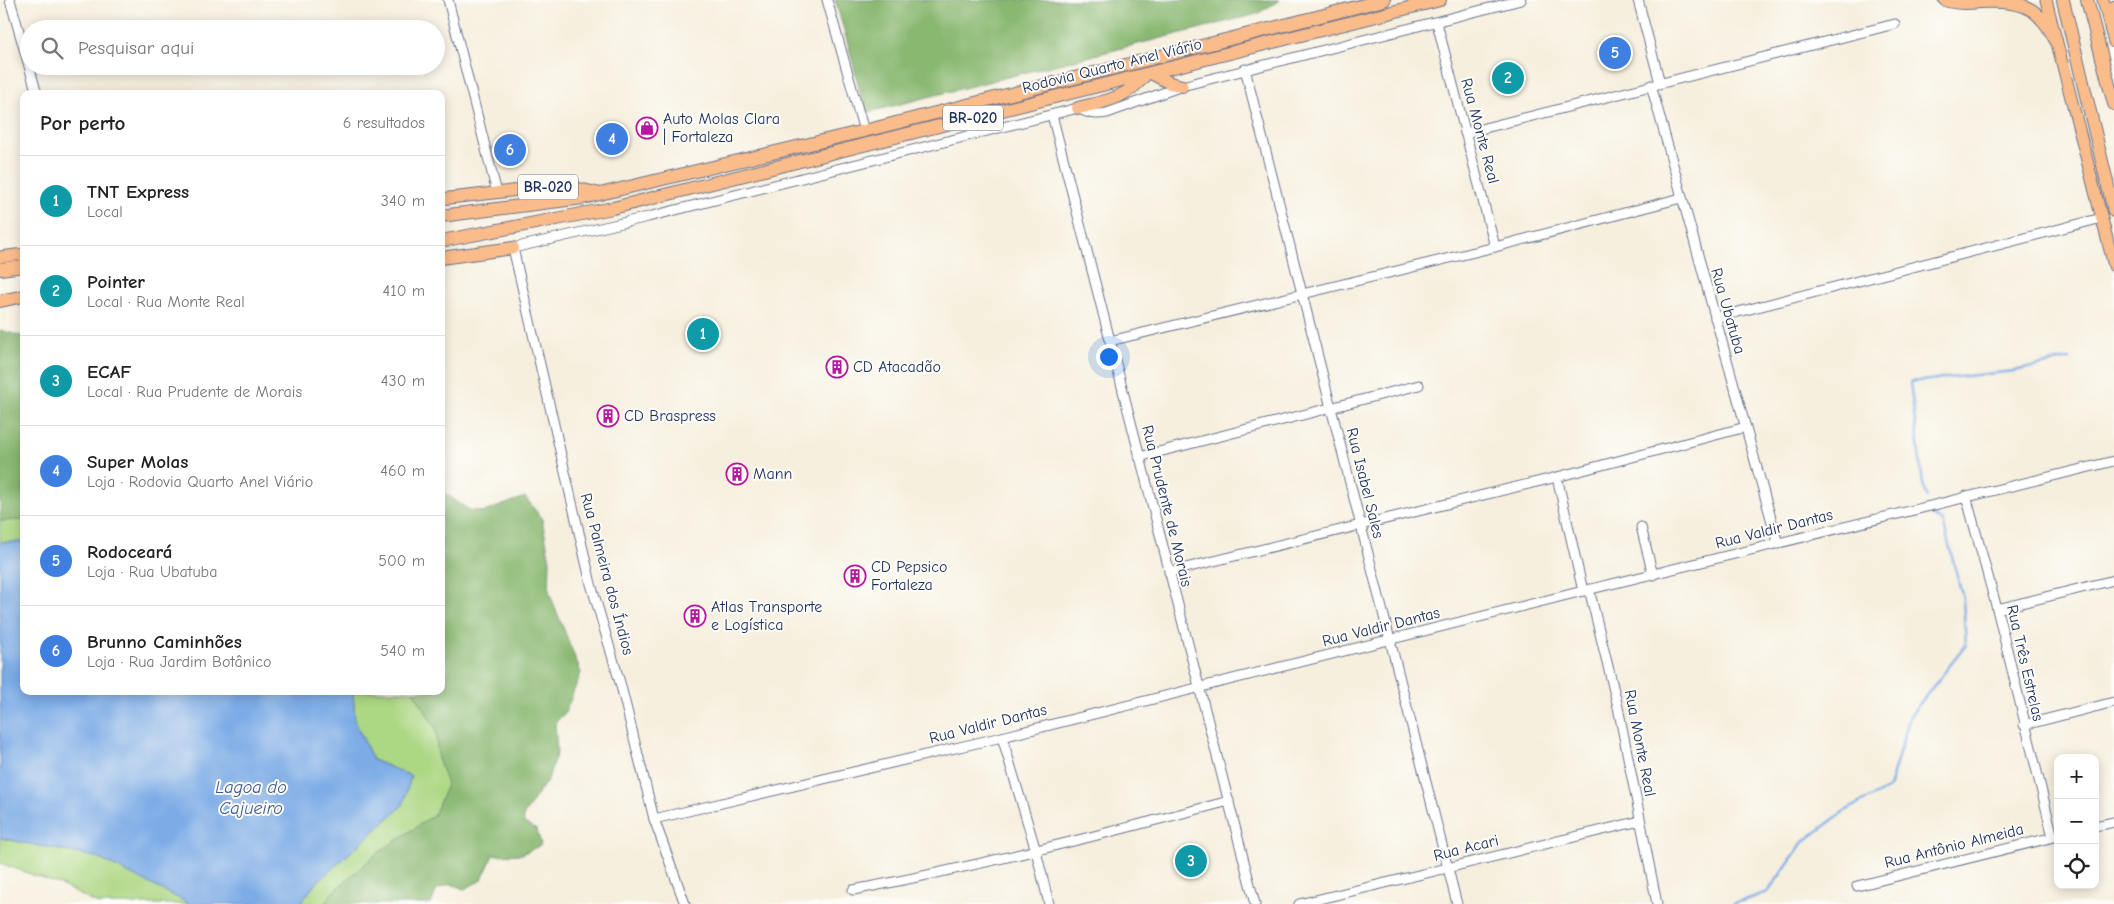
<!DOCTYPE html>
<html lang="pt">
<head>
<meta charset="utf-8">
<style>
	:root { --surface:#fff; --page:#f2f2f2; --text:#222; --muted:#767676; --line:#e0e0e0; --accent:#d93025 }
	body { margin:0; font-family:"Comic Neue",sans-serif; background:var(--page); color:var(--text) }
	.controls { position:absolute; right:15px; bottom:15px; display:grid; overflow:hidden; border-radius:10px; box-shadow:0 2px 12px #0003 }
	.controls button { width:45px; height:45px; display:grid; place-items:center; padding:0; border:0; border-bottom:1px solid var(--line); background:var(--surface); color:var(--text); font:25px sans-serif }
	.you { position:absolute; left:1108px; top:356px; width:18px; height:18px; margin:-12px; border:4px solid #fff; border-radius:50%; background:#1a73e8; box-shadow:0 0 0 8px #1a73e833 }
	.badge { display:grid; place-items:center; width:32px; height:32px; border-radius:50%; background:var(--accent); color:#fff; font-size:16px; font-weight:700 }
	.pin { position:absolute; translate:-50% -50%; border:2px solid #fff; box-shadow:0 1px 5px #0006 }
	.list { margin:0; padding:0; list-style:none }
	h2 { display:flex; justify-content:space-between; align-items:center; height:65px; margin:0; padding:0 20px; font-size:21px }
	h2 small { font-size:16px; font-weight:400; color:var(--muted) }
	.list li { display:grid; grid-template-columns:32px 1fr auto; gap:15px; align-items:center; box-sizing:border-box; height:90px; padding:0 20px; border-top:1px solid var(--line) }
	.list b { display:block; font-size:19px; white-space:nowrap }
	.list p { margin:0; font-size:16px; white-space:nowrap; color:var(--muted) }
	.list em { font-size:16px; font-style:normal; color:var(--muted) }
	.icon { flex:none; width:28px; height:28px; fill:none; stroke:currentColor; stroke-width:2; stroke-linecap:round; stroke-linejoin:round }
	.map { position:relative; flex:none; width:2114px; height:904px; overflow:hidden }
	.search { position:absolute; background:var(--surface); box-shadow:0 2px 12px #0003; left:20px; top:20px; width:425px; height:55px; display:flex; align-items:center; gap:12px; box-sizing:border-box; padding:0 18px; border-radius:28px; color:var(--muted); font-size:19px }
	.panel { position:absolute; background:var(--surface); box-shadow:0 2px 12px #0003; left:20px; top:90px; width:425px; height:605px; border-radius:10px }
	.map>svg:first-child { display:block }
	.green { fill:#acd783; stroke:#648370 }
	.forest { fill:#89b871; stroke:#527468 }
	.water { fill:#7babe6; stroke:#4b6da2 }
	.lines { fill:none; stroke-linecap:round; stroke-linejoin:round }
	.stream { stroke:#7babe6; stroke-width:2.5 }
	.minor-casing { stroke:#68728b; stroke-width:11 }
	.major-casing { stroke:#68728b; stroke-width:13 }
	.highway-casing { stroke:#68728b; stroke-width:14 }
	.minor { stroke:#fff; stroke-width:9 }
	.major { stroke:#fabc8b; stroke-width:11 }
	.highway { stroke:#fabc8b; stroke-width:12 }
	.labels { text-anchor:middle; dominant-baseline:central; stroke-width:4; stroke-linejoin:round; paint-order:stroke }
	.shield { fill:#fdfcf7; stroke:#5f6c8c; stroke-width:1 }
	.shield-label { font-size:15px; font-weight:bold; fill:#1b2f5e }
	.street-label { font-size:16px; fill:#1b2f5e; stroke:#fdfcf7 }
	.poi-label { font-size:16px; fill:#1b2f5e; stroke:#fdfcf7; text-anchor:start }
	.water-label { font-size:18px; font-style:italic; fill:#3d5a8e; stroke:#fdfcf7 }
</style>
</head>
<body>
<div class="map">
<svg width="2114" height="904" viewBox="0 0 2114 904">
	<rect width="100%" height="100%" fill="#fdfcf7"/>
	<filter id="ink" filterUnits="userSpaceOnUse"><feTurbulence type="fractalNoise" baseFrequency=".02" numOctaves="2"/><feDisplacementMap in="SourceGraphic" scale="10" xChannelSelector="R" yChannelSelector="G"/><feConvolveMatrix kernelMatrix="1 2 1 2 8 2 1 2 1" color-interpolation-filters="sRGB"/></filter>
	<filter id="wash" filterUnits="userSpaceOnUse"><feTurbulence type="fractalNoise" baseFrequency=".0096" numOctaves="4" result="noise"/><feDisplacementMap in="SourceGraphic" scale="20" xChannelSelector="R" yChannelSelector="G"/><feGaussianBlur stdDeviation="1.12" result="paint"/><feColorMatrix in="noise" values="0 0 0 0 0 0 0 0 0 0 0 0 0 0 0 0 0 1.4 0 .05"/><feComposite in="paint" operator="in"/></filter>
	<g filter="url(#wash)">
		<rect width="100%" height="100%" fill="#f6efde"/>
		<!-- green -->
		<g class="green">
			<polygon points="24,520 24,542 0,542 0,521"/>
			<polygon points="353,691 415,691 436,729 438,758 448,785 434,815 375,855 333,893 325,904 300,904 315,884 403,805 411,776 373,760 355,722"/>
			<polygon points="0,838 96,857 190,904 98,904 61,885 0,863"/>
		</g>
		<!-- forest -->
		<g class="forest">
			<polygon points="835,0 1280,0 1257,14 865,113 849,47"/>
			<polygon points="0,330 24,337 24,520 0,521"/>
			<polygon points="446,494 469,510 484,512 525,497 542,519 550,561 549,592 581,673 565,713 555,723 557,752 548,779 523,816 524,823 537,830 541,845 522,854 493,855 482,880 464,889 451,884 437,889 431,904 325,904 332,893 375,855 434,815 447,785 438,758 436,729 413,691 441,691 441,496"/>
		</g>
		<!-- water -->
		<polygon class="water" points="0,542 24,542 24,691 353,691 355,722 373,760 411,776 403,805 315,884 300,904 190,904 96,857 0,838"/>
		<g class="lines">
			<!-- stream -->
			<g class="stream">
				<polyline points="1927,497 1923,484 1910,382 2014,371 2069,359"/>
				<polyline points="1733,904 1768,892 1803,842 1843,812 1889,788 1910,716 1966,645 1963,599 1943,522 1931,515"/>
			</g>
		</g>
	</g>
	<g filter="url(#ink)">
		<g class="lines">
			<!-- minor casing -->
			<g class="minor-casing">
				<g id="minor">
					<polyline points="10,0 29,66"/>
					<polyline points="448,0 497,193"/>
					<polyline points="827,0 864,131"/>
					<polyline points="1638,0 1660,83"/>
					<polyline points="1437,23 1495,247"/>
					<polyline points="29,66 37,94"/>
					<polyline points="1245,69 1457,904"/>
					<polyline points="1651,85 1778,544"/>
					<polyline points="1052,115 1255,904"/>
					<polyline points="1465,133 1895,24"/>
					<polyline points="1715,318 2102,218"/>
					<polyline points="1110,341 1495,247 1681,198"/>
					<polyline points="1139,457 1419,385"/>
					<polyline points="1557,477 1583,591"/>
					<polyline points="1966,496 1997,609 2053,837"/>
					<polyline points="1641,527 1653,575"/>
					<polyline points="1169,572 1557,477 1746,427"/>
					<polyline points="1589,589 1618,707 1657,904"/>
					<polyline points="1997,609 2114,580"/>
					<polyline points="2024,725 2114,702"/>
					<polyline points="1002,737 1036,851 1049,904"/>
					<polyline points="654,819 1002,737 1583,591 2114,461"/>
					<polyline points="2095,826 2114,822"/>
					<polyline points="1857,886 2058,836"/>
					<path d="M853,890C980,866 1104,834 1229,801"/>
					<path d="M685,904L654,819L621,686L591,584L513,248L648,217L1078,108C1088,114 1095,115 1107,113L1182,86L1521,0"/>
					<polyline points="1299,904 1640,821"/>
				</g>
			</g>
			<!-- major casing -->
			<g class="major-casing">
				<g id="major">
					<polyline points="2046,0 2114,266"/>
					<polyline points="2103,0 2114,42"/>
					<polyline points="441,199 555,186 573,187 598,193"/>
					<polyline points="0,257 24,254"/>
				</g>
			</g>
			<!-- highway casing -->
			<g class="highway-casing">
				<g id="highway">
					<path d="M1945,0C1956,4 1968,3 1980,2C2019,0 2038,4 2056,41"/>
					<polyline points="2063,0 2114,211"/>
					<polyline points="2087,0 2114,104"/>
					<polyline points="2111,30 2114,7"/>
					<polyline points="1151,73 1170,83 1182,86"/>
					<path d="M1078,108C1107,101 1126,99 1146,74"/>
					<polyline points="441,216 583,198 864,131 1384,0"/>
					<polyline points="441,241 613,208 1440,0"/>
					<polyline points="441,258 513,248"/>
					<polyline points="0,269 24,266"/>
					<polyline points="0,301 24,296"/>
				</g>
			</g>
			<!-- minor -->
			<use href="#minor" class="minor"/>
			<!-- major -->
			<use href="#major" class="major"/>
			<!-- highway -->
			<use href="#highway" class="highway"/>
		</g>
	</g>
	<!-- icons -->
	<defs>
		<g id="shop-ring" transform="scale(1.125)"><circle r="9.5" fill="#fdfcf7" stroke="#b5179e" stroke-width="1.5"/><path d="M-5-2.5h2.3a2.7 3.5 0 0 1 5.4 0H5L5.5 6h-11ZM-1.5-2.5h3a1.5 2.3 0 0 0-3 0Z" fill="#b5179e"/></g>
		<g id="building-ring" transform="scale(1.125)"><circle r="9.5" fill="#fdfcf7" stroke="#b5179e" stroke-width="1.5"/><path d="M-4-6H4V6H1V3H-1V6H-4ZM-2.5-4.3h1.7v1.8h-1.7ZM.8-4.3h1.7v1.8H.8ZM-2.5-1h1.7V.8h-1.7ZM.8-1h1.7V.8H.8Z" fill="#b5179e"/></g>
	</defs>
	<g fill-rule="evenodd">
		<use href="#shop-ring" x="647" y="128"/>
		<use href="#building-ring" x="837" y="367"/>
		<use href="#building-ring" x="608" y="416"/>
		<use href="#building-ring" x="737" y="474"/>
		<use href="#building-ring" x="855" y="576"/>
		<use href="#building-ring" x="695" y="616"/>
	</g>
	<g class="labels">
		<!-- shield labels -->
		<g class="shield">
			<rect x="943" y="105.5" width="60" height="25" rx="4"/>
			<rect x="518" y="174.5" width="60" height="25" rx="4"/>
		</g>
		<g class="shield-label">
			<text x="973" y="118">BR-020</text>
			<text x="548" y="187">BR-020</text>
		</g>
		<!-- street labels -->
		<g class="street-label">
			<text transform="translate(1112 66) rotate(-14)">Rodovia Quarto Anel Viário</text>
			<text transform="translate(1480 131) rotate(75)">Rua Monte Real</text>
			<text transform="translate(1728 311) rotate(74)">Rua Ubatuba</text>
			<text transform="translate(1365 483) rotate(76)">Rua Isabel Sales</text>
			<text transform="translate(1167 506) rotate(76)">Rua Prudente de Morais</text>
			<text transform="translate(1774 529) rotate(-14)">Rua Valdir Dantas</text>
			<text transform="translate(607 574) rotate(75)">Rua Palmeira dos Índios</text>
			<text transform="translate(1381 627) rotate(-14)">Rua Valdir Dantas</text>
			<text transform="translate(2025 663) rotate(77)">Rua Três Estrelas</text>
			<text transform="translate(988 724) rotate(-14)">Rua Valdir Dantas</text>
			<text transform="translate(1640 743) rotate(79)">Rua Monte Real</text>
			<text transform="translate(1954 846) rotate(-14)">Rua Antônio Almeida</text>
			<text transform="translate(1466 848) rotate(-14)">Rua Acari</text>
		</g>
		<!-- poi labels -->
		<g class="poi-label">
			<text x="663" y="119">Auto Molas Clara<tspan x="663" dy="18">| Fortaleza</tspan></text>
			<text x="853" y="367">CD Atacadão</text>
			<text x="624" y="416">CD Braspress</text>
			<text x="753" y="474">Mann</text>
			<text x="871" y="567">CD Pepsico<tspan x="871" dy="18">Fortaleza</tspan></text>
			<text x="711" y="607">Atlas Transporte<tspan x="711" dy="18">e Logística</tspan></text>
		</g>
		<!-- water labels -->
		<g class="water-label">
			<text x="251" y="787">Lagoa do<tspan x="251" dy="21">Cajueiro</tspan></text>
		</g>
	</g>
</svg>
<div class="controls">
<button>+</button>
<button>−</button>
<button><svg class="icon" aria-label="locate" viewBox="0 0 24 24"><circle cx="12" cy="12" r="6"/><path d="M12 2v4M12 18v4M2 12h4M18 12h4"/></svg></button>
</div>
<div class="you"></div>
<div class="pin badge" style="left:703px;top:334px;background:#0f9aa8">1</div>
<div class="pin badge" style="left:1508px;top:78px;background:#0f9aa8">2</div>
<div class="pin badge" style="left:1191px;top:861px;background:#0f9aa8">3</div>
<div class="pin badge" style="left:612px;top:139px;background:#3f7fe0">4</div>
<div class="pin badge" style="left:1615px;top:53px;background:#3f7fe0">5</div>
<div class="pin badge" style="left:510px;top:150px;background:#3f7fe0">6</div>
<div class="search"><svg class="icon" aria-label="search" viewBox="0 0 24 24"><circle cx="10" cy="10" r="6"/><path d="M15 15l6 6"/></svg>Pesquisar aqui</div>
<section class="panel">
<h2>Por perto<small>6 resultados</small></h2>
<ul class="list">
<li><span class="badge" style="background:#0f9aa8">1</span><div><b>TNT Express</b><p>Local</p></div><em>340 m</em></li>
<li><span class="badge" style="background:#0f9aa8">2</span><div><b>Pointer</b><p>Local · Rua Monte Real</p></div><em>410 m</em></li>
<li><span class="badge" style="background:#0f9aa8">3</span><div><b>ECAF</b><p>Local · Rua Prudente de Morais</p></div><em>430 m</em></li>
<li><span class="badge" style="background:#3f7fe0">4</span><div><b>Super Molas</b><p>Loja · Rodovia Quarto Anel Viário</p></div><em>460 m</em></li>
<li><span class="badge" style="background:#3f7fe0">5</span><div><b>Rodoceará</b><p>Loja · Rua Ubatuba</p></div><em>500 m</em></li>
<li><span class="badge" style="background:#3f7fe0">6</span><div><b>Brunno Caminhões</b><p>Loja · Rua Jardim Botânico</p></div><em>540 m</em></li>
</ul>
</section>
</div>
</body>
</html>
